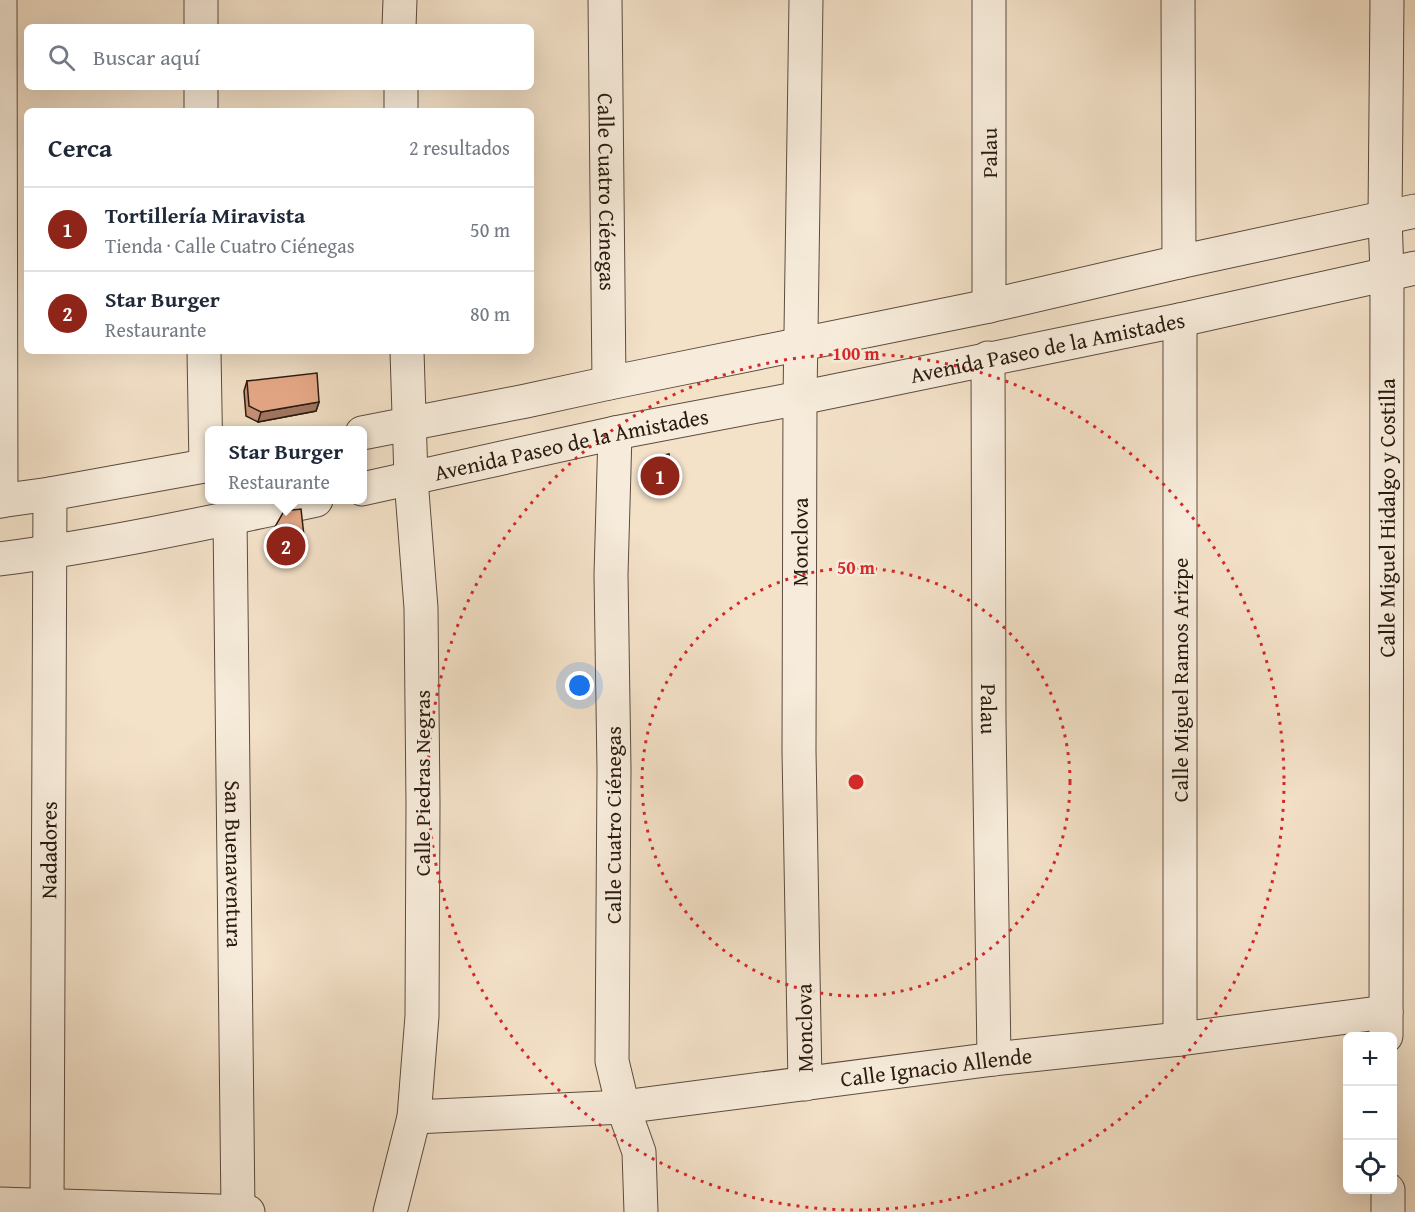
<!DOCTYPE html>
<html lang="es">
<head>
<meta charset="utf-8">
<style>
	:root { --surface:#fff; --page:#f6f6f7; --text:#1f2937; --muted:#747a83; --line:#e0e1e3; --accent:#8f2418 }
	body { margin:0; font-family:"Gentium Book Plus",serif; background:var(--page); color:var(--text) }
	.controls { position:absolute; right:18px; bottom:18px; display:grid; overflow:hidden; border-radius:9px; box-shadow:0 6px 24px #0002 }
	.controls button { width:54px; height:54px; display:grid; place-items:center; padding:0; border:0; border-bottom:2px solid var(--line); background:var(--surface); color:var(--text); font:30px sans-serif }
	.you { position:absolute; left:580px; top:686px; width:21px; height:21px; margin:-15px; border:4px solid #fff; border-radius:50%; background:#1a73e8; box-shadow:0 0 0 9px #1a73e833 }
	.badge { display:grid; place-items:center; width:39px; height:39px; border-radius:50%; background:var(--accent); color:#fff; font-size:20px; font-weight:700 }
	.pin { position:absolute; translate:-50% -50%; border:3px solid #fff; box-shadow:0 2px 6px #0006 }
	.popup { position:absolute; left:205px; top:426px; width:162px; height:78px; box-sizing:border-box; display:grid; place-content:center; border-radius:9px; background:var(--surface); filter:drop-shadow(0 2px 4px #0005); font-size:20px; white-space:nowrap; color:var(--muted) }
	.popup b { font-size:22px; color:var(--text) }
	.popup::after { content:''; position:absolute; left:50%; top:100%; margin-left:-12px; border:12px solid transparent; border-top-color:var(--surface) }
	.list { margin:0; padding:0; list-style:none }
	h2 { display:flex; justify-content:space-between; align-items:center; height:78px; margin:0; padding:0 24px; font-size:26px }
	h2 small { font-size:20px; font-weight:400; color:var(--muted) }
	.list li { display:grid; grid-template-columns:39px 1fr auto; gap:18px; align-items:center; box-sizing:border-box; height:84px; padding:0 24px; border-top:2px solid var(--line) }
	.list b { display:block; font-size:22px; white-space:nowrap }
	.list p { margin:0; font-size:20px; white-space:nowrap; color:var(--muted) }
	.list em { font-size:20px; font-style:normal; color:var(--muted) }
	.icon { flex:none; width:33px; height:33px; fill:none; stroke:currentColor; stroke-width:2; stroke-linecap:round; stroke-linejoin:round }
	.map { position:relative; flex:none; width:1415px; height:1212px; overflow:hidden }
	.search { position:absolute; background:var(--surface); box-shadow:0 6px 24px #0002; left:24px; top:24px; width:510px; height:66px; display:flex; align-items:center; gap:15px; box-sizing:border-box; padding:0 21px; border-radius:9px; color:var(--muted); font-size:22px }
	.panel { position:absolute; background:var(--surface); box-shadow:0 6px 24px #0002; left:24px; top:108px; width:510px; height:246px; border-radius:9px }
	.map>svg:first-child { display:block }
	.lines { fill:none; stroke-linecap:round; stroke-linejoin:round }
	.minor-casing { stroke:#5c4c3f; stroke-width:35 }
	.minor { stroke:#f7ecdb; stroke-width:33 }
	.wall { fill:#c79175; stroke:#291b11; stroke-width:1.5 }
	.shaded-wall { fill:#a2765f; stroke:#291b11; stroke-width:1.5 }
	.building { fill:#e7a988; stroke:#291b11; stroke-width:1.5 }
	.ring { fill:none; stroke:#d62828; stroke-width:3; stroke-dasharray:3 6 }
	.labels { text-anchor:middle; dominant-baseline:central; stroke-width:5; stroke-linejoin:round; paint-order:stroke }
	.street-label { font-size:22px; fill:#291b11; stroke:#f7ecdb }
	.centre { fill:#d62828; stroke:#f7ecdb; stroke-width:3 }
	.ring-label { font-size:18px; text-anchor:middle; font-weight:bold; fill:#d62828; stroke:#f7ecdb; stroke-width:5; stroke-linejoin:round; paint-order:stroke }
</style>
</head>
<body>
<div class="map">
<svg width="1415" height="1212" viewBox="0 0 1415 1212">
	<rect width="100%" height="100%" fill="#f3e1c8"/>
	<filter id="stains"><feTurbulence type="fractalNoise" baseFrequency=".00333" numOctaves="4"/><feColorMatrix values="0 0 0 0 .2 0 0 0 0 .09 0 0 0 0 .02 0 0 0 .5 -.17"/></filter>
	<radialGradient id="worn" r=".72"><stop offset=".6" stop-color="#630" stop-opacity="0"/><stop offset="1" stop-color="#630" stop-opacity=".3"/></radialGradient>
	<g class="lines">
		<!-- minor casing -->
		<g class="minor-casing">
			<g id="minor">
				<polyline points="0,0 1,501"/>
				<path id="s1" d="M605,0L609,383"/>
				<polyline points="989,0 989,306"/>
				<polyline points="1178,0 1179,262"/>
				<polyline points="201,27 201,0"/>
				<polyline points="399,27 400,0"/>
				<polyline points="401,87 401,111"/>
				<polyline points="201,111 201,87"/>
				<polyline points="1180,320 1180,1039"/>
				<polyline points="204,351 206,466"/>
				<path id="s2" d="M988,358L989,721L994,1059"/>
				<polyline points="362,433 526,401 609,383 989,306 1179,262 1415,211"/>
				<polyline points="615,433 611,575 614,769 612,1061 623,1107 639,1152 641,1212"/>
				<path id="s3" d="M362,489L615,433L800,398L1180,320L1415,268"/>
				<polyline points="0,501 50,494 210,465"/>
				<path id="s4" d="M230,518L238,1211"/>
				<path d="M0,559C106,545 211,522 316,500"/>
				<path id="s5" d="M1386,1036L1387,274L1385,217L1387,0"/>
				<path id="s6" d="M805,1084L799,751L800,398L806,0"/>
				<path id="s7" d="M414,1117L623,1107L994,1059L1180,1039L1386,1012"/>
				<polyline points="1388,1190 1388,1212"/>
				<polyline points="0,1204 248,1212"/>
				<path id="s8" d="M47,1206L50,494"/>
				<polyline points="390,1212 414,1117 422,1016 423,804 421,608 411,479 407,351"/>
			</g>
		</g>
		<!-- minor -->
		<use href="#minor" class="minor"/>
	</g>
	<!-- wall -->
	<g class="wall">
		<polygon points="247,381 319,402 316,411 258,422 246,416 244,391"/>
		<polygon points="651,458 673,485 671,489 651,490 650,462"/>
		<polygon points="275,527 302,555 272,557 271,536"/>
	</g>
	<!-- shaded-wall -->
	<g class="shaded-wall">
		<polygon points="319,402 316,411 258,422 261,412"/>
		<polygon points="653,485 673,485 671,489 651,490"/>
		<polygon points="305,545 302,555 272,557 275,548"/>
	</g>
	<!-- building -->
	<g class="building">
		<polygon points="317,373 319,402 261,412 249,406 247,381"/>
		<polygon points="669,454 673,485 653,485 651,458"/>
		<polygon points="301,509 305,545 275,548 275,527 284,511"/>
	</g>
	<!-- distance rings -->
	<g class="ring">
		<circle cx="856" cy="782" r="214"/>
		<circle cx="856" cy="782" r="428"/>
	</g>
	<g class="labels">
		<!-- street labels -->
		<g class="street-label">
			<text transform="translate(989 153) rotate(-90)">Palau</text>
			<text stroke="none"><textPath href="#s1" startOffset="192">Calle Cuatro Ciénegas</textPath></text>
			<text stroke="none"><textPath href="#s3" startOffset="700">Avenida Paseo de la Amistades</textPath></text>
			<text stroke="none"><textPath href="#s3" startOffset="214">Avenida Paseo de la Amistades</textPath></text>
			<text stroke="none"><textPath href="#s5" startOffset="518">Calle Miguel Hidalgo y Costilla</textPath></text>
			<text stroke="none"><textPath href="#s6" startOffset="542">Monclova</textPath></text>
			<text transform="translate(1180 680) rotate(-90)">Calle Miguel Ramos Arizpe</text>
			<text stroke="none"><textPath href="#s2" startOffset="351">Palau</textPath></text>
			<text transform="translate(422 783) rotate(-90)">Calle Piedras Negras</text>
			<text transform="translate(613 825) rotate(-90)">Calle Cuatro Ciénegas</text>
			<text stroke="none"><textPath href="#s8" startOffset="356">Nadadores</textPath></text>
			<text stroke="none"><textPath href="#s4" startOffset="346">San Buenaventura</textPath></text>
			<text transform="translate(804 1028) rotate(-91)">Monclova</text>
			<text stroke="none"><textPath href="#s7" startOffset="525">Calle Ignacio Allende</textPath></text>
		</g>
	</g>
	<circle cx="856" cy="782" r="9" class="centre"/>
	<g class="ring-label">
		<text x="856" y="360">100 m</text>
		<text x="856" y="574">50 m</text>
	</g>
	<rect width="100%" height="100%" filter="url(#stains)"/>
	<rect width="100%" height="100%" fill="url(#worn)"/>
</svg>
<div class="controls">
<button>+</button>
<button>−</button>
<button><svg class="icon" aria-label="locate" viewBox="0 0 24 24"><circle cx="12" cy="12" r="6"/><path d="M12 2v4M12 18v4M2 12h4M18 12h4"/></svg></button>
</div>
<div class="you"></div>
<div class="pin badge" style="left:660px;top:476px">1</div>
<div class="pin badge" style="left:286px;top:546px">2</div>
<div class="popup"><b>Star Burger</b>Restaurante</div>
<div class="search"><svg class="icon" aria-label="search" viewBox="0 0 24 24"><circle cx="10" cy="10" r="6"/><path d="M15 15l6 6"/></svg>Buscar aquí</div>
<section class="panel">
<h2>Cerca<small>2 resultados</small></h2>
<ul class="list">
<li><span class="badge">1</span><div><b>Tortillería Miravista</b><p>Tienda · Calle Cuatro Ciénegas</p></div><em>50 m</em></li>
<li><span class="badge">2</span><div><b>Star Burger</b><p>Restaurante</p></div><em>80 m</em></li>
</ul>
</section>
</div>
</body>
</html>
